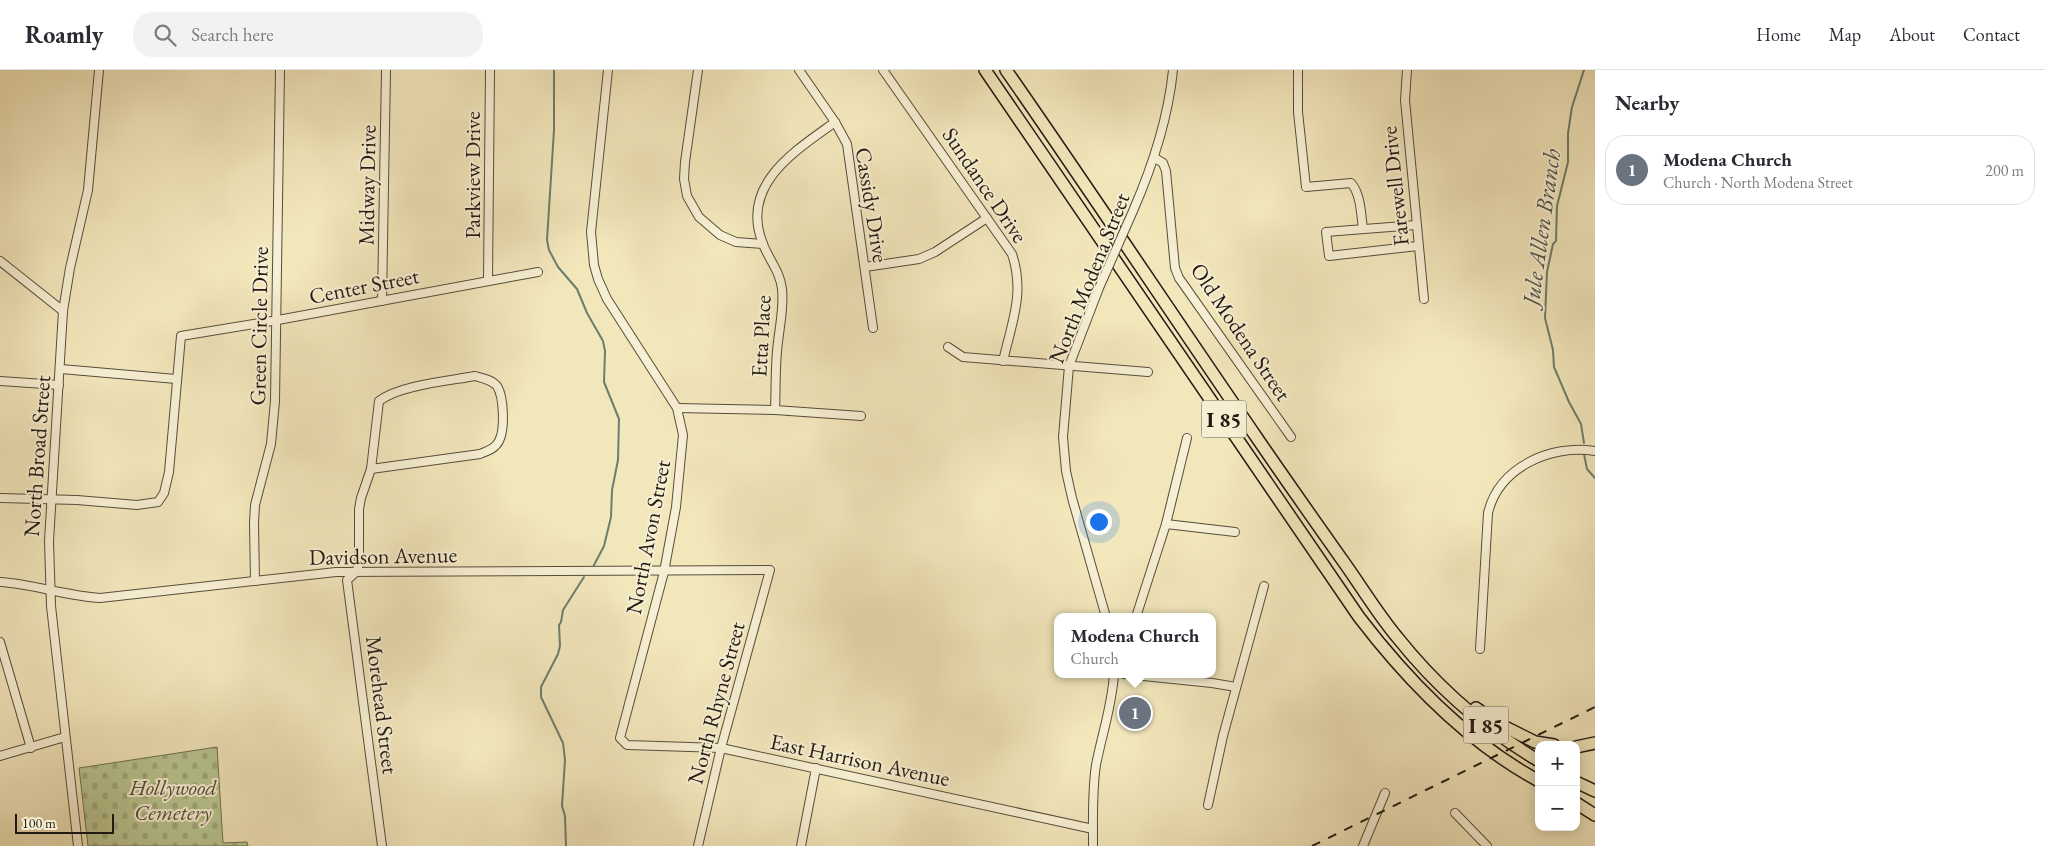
<!DOCTYPE html>
<html lang="en">
<head>
<meta charset="utf-8">
<style>
	:root { --surface:#fff; --page:#f2f2f3; --text:#2b2b33; --muted:#7c7c81; --line:#e1e1e2; --accent:#8f2418 }
	body { margin:0; font-family:"EB Garamond",serif; background:var(--page); color:var(--text) }
	.controls { position:absolute; right:15px; bottom:15px; display:grid; overflow:hidden; border-radius:10px; box-shadow:0 2px 12px #0003 }
	.controls button { width:45px; height:45px; display:grid; place-items:center; padding:0; border:0; border-bottom:1px solid var(--line); background:var(--surface); color:var(--text); font:25px sans-serif }
	.scale { position:absolute; left:15px; bottom:12px; width:99px; box-sizing:border-box; padding-left:5px; border:2px solid #231a12; border-top:0; font-size:14px; line-height:18px; white-space:nowrap; color:#231a12; -webkit-text-stroke:4px #f7efd3; paint-order:stroke }
	.you { position:absolute; left:1098px; top:451px; width:18px; height:18px; margin:-12px; border:4px solid #fff; border-radius:50%; background:#1a73e8; box-shadow:0 0 0 8px #1a73e833 }
	.badge { display:grid; place-items:center; width:32px; height:32px; border-radius:50%; background:var(--accent); color:#fff; font-size:16px; font-weight:700 }
	.pin { position:absolute; translate:-50% -50%; border:2px solid #fff; box-shadow:0 1px 5px #0006 }
	.popup { position:absolute; left:1054px; top:543px; width:162px; height:65px; box-sizing:border-box; display:grid; place-content:center; border-radius:10px; background:var(--surface); filter:drop-shadow(0 1px 4px #0005); font-size:16px; white-space:nowrap; color:var(--muted) }
	.popup b { font-size:19px; color:var(--text) }
	.popup::after { content:''; position:absolute; left:50%; top:100%; margin-left:-10px; border:10px solid transparent; border-top-color:var(--surface) }
	.list { margin:0; padding:0; list-style:none }
	h2 { display:flex; justify-content:space-between; align-items:center; height:65px; margin:0; padding:0 20px; font-size:21px }
	h2 small { font-size:16px; font-weight:400; color:var(--muted) }
	.list li { display:grid; grid-template-columns:32px 1fr auto; gap:15px; align-items:center; box-sizing:border-box; height:70px; margin:0 10px 10px; padding:0 10px; border:1px solid var(--line); border-radius:20px }
	.list b { display:block; font-size:19px; white-space:nowrap }
	.list p { margin:0; font-size:16px; white-space:nowrap; color:var(--muted) }
	.list em { font-size:16px; font-style:normal; color:var(--muted) }
	.icon { flex:none; width:28px; height:28px; fill:none; stroke:currentColor; stroke-width:2; stroke-linecap:round; stroke-linejoin:round }
	.map { position:relative; flex:none; width:1595px; height:776px; overflow:hidden }
	header { display:flex; align-items:center; gap:30px; box-sizing:border-box; height:70px; padding:0 25px; background:var(--surface); border-bottom:1px solid var(--line) }
	header strong { font-size:24px }
	nav { display:flex; gap:28px; margin-inline-start:auto; font-size:18px }
	.search { width:350px; height:45px; background:var(--page); display:flex; align-items:center; gap:12px; box-sizing:border-box; padding:0 18px; border-radius:20px; color:var(--muted); font-size:19px }
	main { display:flex }
	aside { flex:1; background:var(--surface) }
	.map>svg:first-child { display:block }
	.cemetery { fill:url(#cemetery-stones); stroke:#6e7052 }
	.lines { fill:none; stroke-linecap:round; stroke-linejoin:round }
	.stream { stroke:#6c7e6d; stroke-width:2 }
	.minor-casing { stroke:#574d3c; stroke-width:10 }
	.highway-casing { stroke:#231a12; stroke-width:14 }
	.minor { stroke:#f7efd3; stroke-width:8 }
	.highway { stroke:#f2e6bb; stroke-width:11 }
	.rail { stroke:#231a12; stroke-width:2; stroke-dasharray:9 9; stroke-linecap:butt }
	.minor-bridge-casing { stroke:#574d3c; stroke-width:10; stroke-linecap:butt }
	.minor-bridge { stroke:#f7efd3; stroke-width:8 }
	.labels { text-anchor:middle; dominant-baseline:central; stroke-width:4; stroke-linejoin:round; paint-order:stroke }
	.shield { fill:#f7efd3; stroke:#635a4c; stroke-width:1 }
	.shield-label { font-size:21px; font-weight:bold; fill:#231a12 }
	.street-label { font-size:22px; fill:#231a12; stroke:#f7efd3 }
	.park-label { font-size:22px; font-style:italic; fill:#504d38; stroke:#f7efd3 }
	.water-label { font-size:24px; font-style:italic; fill:#4d5447; stroke:#f7efd3 }
</style>
</head>
<body>
<header>
<strong>Roamly</strong>
<div class="search"><svg class="icon" aria-label="search" viewBox="0 0 24 24"><circle cx="10" cy="10" r="6"/><path d="M15 15l6 6"/></svg>Search here</div>
<nav><a>Home</a><a>Map</a><a>About</a><a>Contact</a></nav>
</header>
<main>
<div class="map">
<svg width="1595" height="776" viewBox="0 0 1595 776">
	<defs>
		<pattern id="cemetery-stones" width="16" height="16" patternUnits="userSpaceOnUse" patternTransform="scale(1.25)"><rect width="16" height="16" fill="#b9c591"/><path d="M2 7V4a2 2 0 0 1 4 0v3zM10 15v-3a2 2 0 0 1 4 0v3z" fill="#9fa97c"/></pattern>
	</defs>
	<rect width="100%" height="100%" fill="#f2e6bb"/>
	<filter id="stains"><feTurbulence type="fractalNoise" baseFrequency=".004" numOctaves="4"/><feColorMatrix values="0 0 0 0 .2 0 0 0 0 .09 0 0 0 0 .02 0 0 0 .5 -.17"/></filter>
	<radialGradient id="worn" r=".72"><stop offset=".6" stop-color="#630" stop-opacity="0"/><stop offset="1" stop-color="#630" stop-opacity=".3"/></radialGradient>
	<!-- cemetery -->
	<polygon class="cemetery" points="217,677 223,773 247,772 248,776 88,776 79,698"/>
	<g class="lines">
		<!-- stream -->
		<g class="stream">
			<polyline points="554,0 554,60 547,170 549,180 558,197 577,219 587,243 603,271 605,281 604,312 619,349 618,390 612,420 611,447 604,476 593,497"/>
			<polyline points="1584,0 1572,37 1568,63 1568,92 1557,136 1556,171 1553,174 1547,202 1545,248 1553,280 1554,297 1569,332 1581,354 1584,373"/>
			<polyline points="1584,384 1587,399 1595,408"/>
			<polyline points="566,776 565,746 562,736 565,690 563,673 541,627 541,617 558,584 560,576 559,555 561,552 563,540 584,507"/>
		</g>
		<!-- minor casing -->
		<g class="minor-casing">
			<g id="minor">
				<polyline points="608,0 591,162 594,195 598,209 607,229 677,338 683,365 676,437 664,502 620,668 627,675 721,678 1093,759"/>
				<polyline points="698,0 685,92 684,109 687,126 699,147 720,165 736,172 763,174"/>
				<polyline points="799,0 835,52 847,74 873,258"/>
				<path d="M883,0L1012,184C1025,223 1012,252 1003,291"/>
				<path d="M1298,0V42L1306,117L1351,113C1361,124 1361,145 1363,159"/>
				<polyline points="1407,0 1405,30 1424,229"/>
				<polyline points="1155,88 1163,93 1166,101 1175,198 1179,208 1291,367"/>
				<path d="M1133,141C1153,95 1168,50 1173,0"/>
				<polyline points="1416,155 1326,162 1329,186 1418,176"/>
				<polyline points="0,191 63,241"/>
				<polyline points="865,197 919,189 935,182 987,148"/>
				<polyline points="488,210 490,0"/>
				<polyline points="1099,218 1069,296 1063,367 1066,401 1072,428 1106,547"/>
				<polyline points="382,231 386,0"/>
				<polyline points="948,277 963,287 1148,302"/>
				<polyline points="61,299 176,309"/>
				<path d="M475,306C483,308 492,310 497,316C504,327 505,360 499,371C495,379 487,381 480,384L371,399L379,331C400,315 448,311 475,306Z"/>
				<polyline points="0,311 59,315"/>
				<polyline points="677,338 775,340 861,346"/>
				<path d="M775,340C776,318 775,294 778,272C780,254 784,237 782,219C780,201 769,190 763,174C739,115 795,81 835,52"/>
				<polyline points="371,399 361,428 359,439 359,494 356,502 347,510 382,776"/>
				<polyline points="0,428 77,430 137,435 158,432 164,423 169,402 181,266 278,250 538,202"/>
				<polyline points="1166,454 1235,462"/>
				<polyline points="255,511 254,453 255,435 271,374 275,331 280,0"/>
				<path d="M0,512C34,514 66,526 100,528L336,502L770,500L721,678L698,776"/>
				<polyline points="1136,547 1166,454 1187,368"/>
				<polyline points="0,572 31,678"/>
				<path d="M1480,579L1488,443C1499,397 1551,374 1595,381"/>
				<polyline points="1124,604 1212,613 1236,617"/>
				<polyline points="0,686 65,667"/>
				<polyline points="1208,735 1223,666 1264,516"/>
				<polyline points="1455,743 1487,776"/>
				<polyline points="78,776 51,536 49,471 63,241 70,198 88,120 99,0"/>
				<polyline points="801,776 816,698"/>
				<path d="M1093,776C1093,749 1092,721 1096,695C1102,664 1112,636 1114,604"/>
				<polyline points="1363,776 1385,723"/>
			</g>
		</g>
		<!-- highway casing -->
		<g class="highway-casing">
			<g id="highway">
				<path d="M985,0L1359,547C1408,611 1467,672 1539,711"/>
				<path d="M1006,0C1091,122 1173,246 1257,368C1285,409 1314,450 1343,491C1361,516 1377,543 1397,567C1436,616 1485,659 1539,691"/>
				<polyline points="1476,638 1499,654 1535,672 1554,675"/>
				<polyline points="1576,677 1595,673"/>
				<polyline points="1576,712 1595,721"/>
				<polyline points="1576,733 1595,745"/>
			</g>
		</g>
		<!-- minor -->
		<use href="#minor" class="minor"/>
		<!-- highway -->
		<use href="#highway" class="highway"/>
		<!-- rail -->
		<polyline class="rail" points="1312,776 1595,637"/>
		<!-- minor-bridge casing -->
		<g class="minor-bridge-casing">
			<polyline id="minor-bridge" points="1099,218 1133,141"/>
		</g>
		<!-- minor-bridge -->
		<use href="#minor-bridge" class="minor-bridge"/>
	</g>
	<g class="labels">
		<!-- shield labels -->
		<g class="shield">
			<rect x="1201.5" y="330.5" width="45" height="37" rx="4"/>
			<rect x="1463.5" y="636.5" width="45" height="37" rx="4"/>
		</g>
		<g class="shield-label">
			<text x="1224" y="349">I 85</text>
			<text x="1486" y="655">I 85</text>
		</g>
		<!-- street labels -->
		<g class="street-label">
			<text transform="translate(472 105) rotate(-90)">Parkview Drive</text>
			<text transform="translate(367 115) rotate(-89)">Midway Drive</text>
			<text transform="translate(985 115) rotate(56)">Sundance Drive</text>
			<text transform="translate(1395 116) rotate(-96)">Farewell Drive</text>
			<text transform="translate(872 135) rotate(81)">Cassidy Drive</text>
			<text transform="translate(1089 208) rotate(-68)">North Modena Street</text>
			<text transform="translate(364 216) rotate(-11)">Center Street</text>
			<text transform="translate(259 256) rotate(-89)">Green Circle Drive</text>
			<text transform="translate(1241 262) rotate(56)">Old Modena Street</text>
			<text transform="translate(761 266) rotate(-87)">Etta Place</text>
			<text transform="translate(37 386) rotate(-86)">North Broad Street</text>
			<text transform="translate(648 467) rotate(-79)">North Avon Street</text>
			<text transform="translate(383 486) rotate(-1)">Davidson Avenue</text>
			<text transform="translate(716 633) rotate(-75)">North Rhyne Street</text>
			<text transform="translate(382 635) rotate(83)">Morehead Street</text>
			<text transform="translate(860 690) rotate(12)">East Harrison Avenue</text>
		</g>
		<!-- park labels -->
		<g class="park-label">
			<text x="173" y="717">Hollywood<tspan x="173" dy="25">Cemetery</tspan></text>
		</g>
		<!-- water labels -->
		<g class="water-label">
			<text transform="translate(1541 157) rotate(-82)">Jule Allen Branch</text>
		</g>
	</g>
	<rect width="100%" height="100%" filter="url(#stains)"/>
	<rect width="100%" height="100%" fill="url(#worn)"/>
</svg>
<div class="controls">
<button>+</button>
<button>−</button>
</div>
<div class="scale">100 m</div>
<div class="you"></div>
<div class="pin badge" style="left:1135px;top:643px;background:#6b7280">1</div>
<div class="popup"><b>Modena Church</b>Church</div>
</div>
<aside>
<h2>Nearby<small></small></h2>
<ul class="list">
<li><span class="badge" style="background:#6b7280">1</span><div><b>Modena Church</b><p>Church · North Modena Street</p></div><em>200 m</em></li>
</ul>
</aside>
</main>
</body>
</html>
